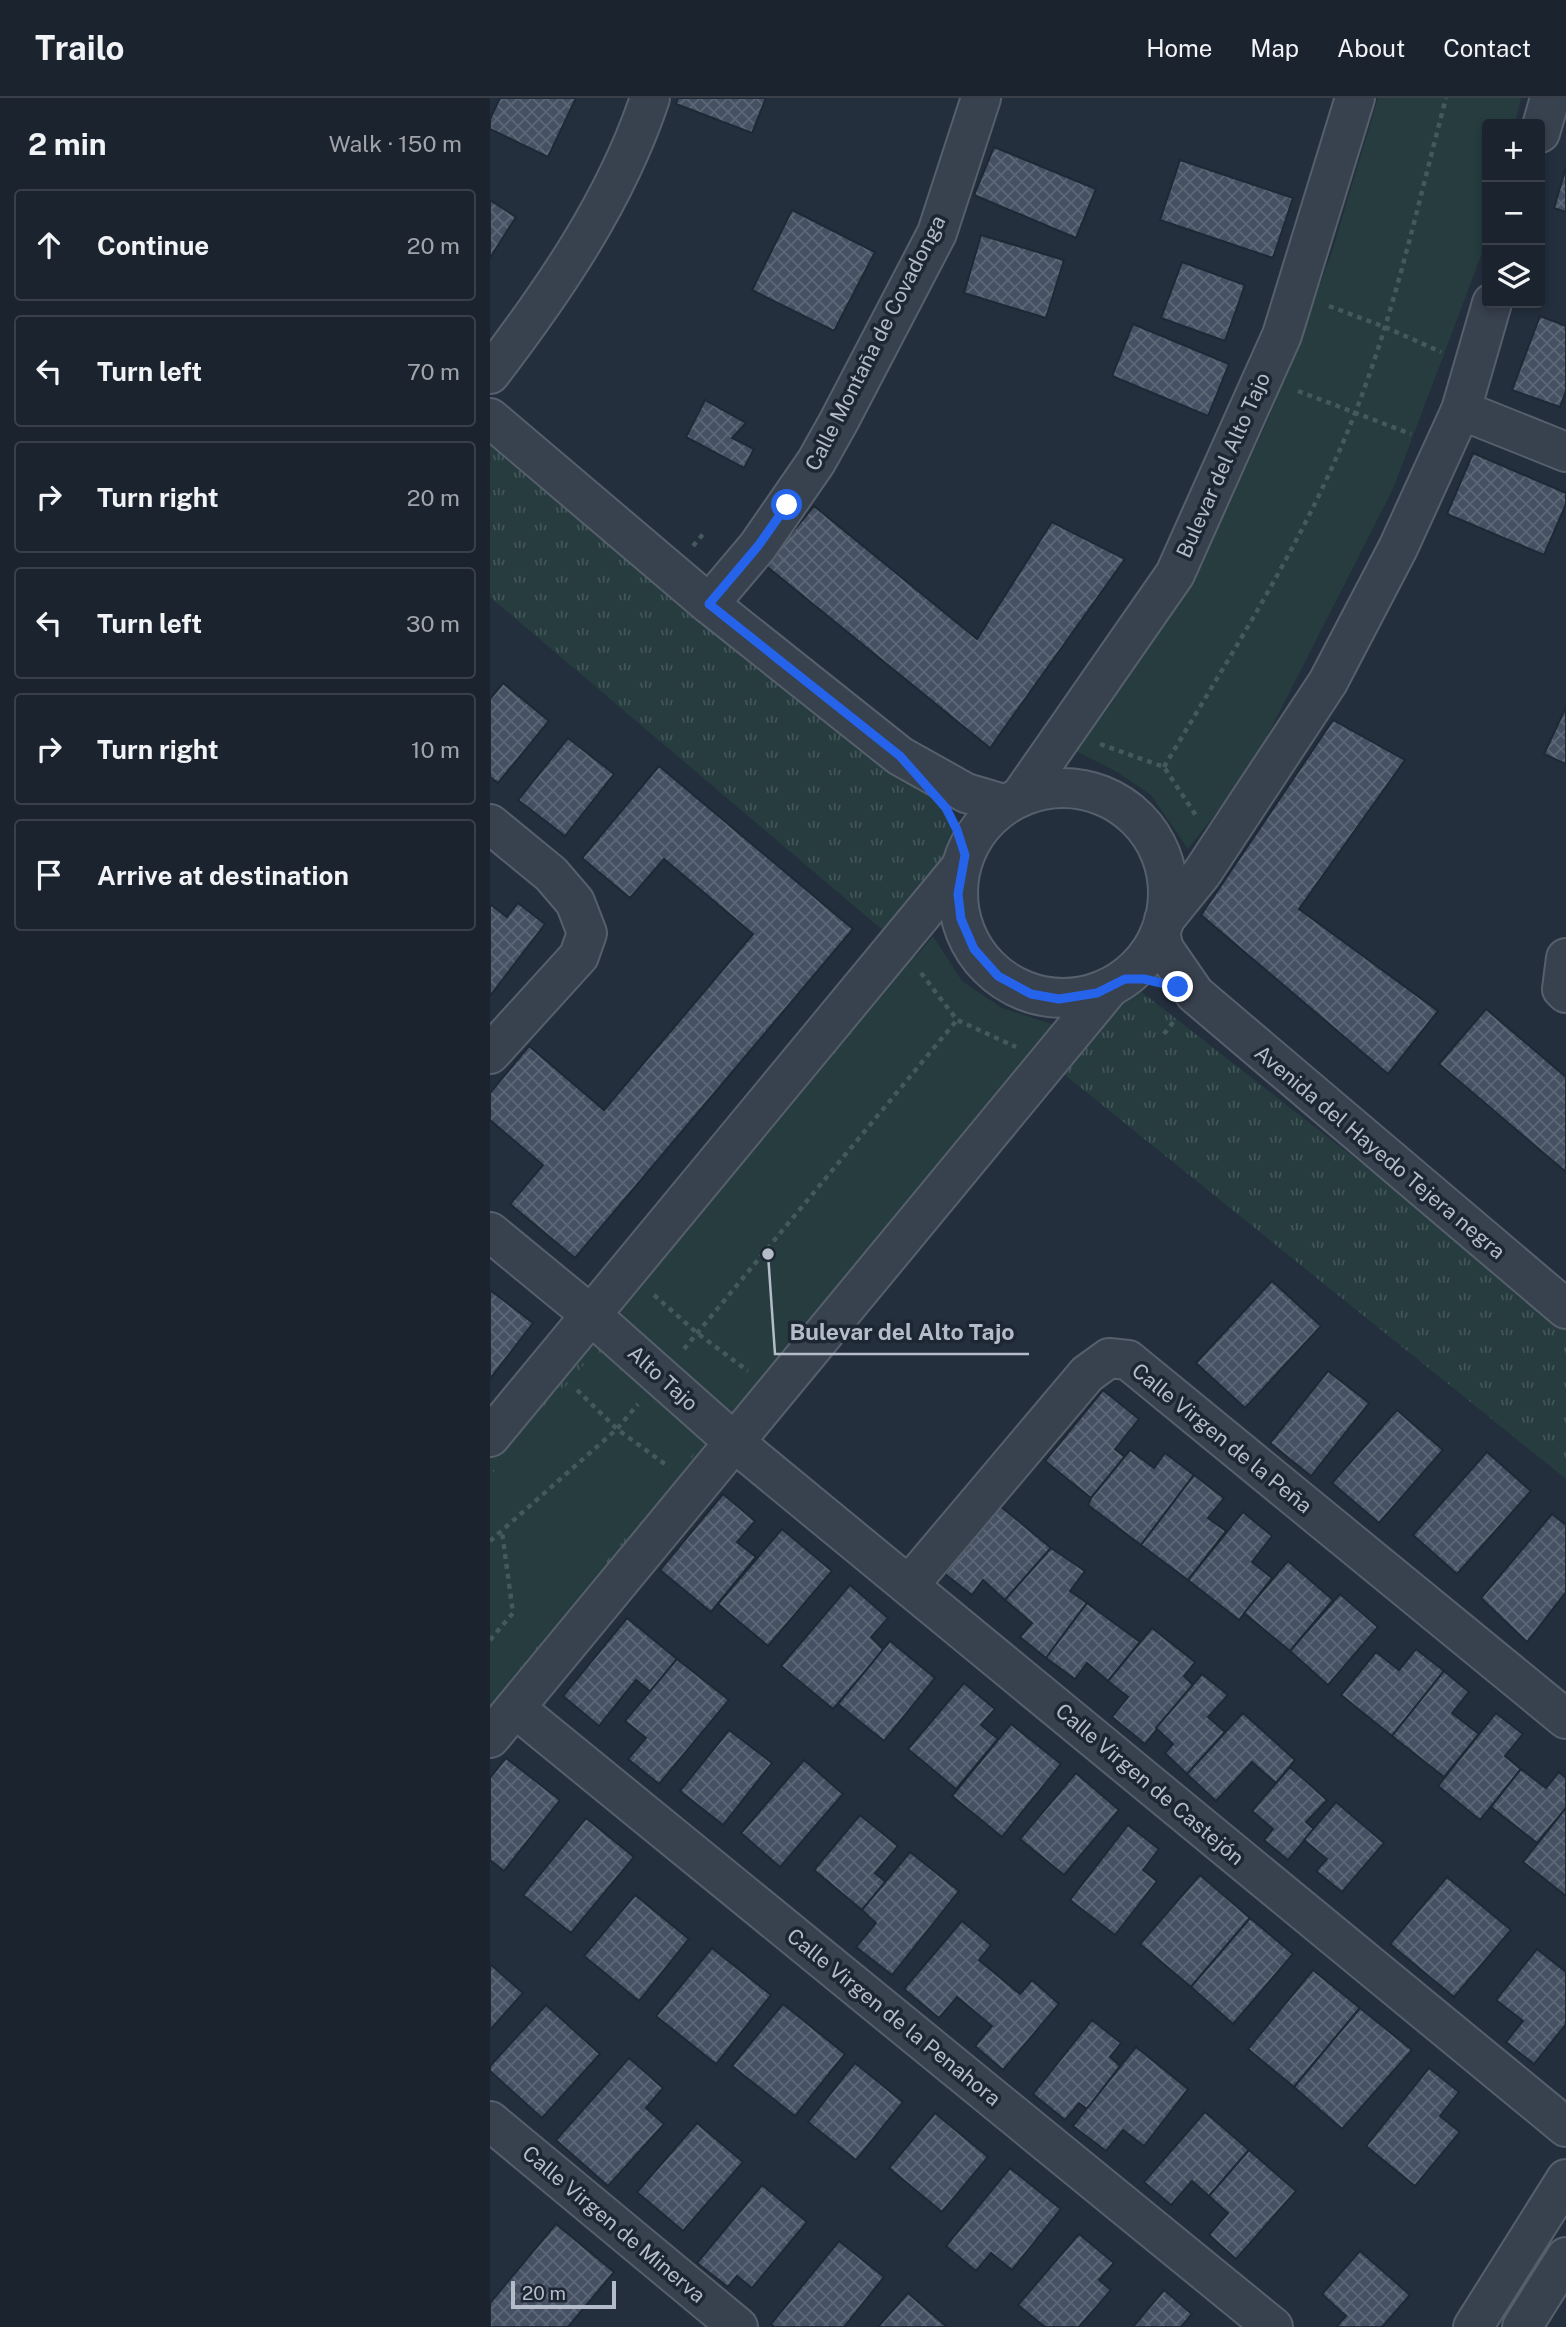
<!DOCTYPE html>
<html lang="en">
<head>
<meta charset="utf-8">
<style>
	:root { --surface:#1b232e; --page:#242b36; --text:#f1f3f6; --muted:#a0a4aa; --line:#39404a }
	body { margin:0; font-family:"Public Sans",sans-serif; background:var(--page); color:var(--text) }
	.controls { position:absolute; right:21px; top:21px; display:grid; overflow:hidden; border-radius:7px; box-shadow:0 4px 10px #0003 }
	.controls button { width:63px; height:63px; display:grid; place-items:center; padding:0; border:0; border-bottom:2px solid var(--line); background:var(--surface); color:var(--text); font:35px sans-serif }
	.scale { position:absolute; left:21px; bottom:18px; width:105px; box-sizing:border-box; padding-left:7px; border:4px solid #b4bcc9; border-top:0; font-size:19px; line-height:24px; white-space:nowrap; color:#b4bcc9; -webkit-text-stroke:5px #1d2633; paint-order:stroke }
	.stop { position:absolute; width:21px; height:21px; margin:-16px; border:5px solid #2563eb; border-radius:50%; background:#fff }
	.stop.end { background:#2563eb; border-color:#fff; box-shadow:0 2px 7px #0008 }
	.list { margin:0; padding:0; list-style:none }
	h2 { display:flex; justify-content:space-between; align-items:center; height:91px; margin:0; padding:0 28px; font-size:30px }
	h2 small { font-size:23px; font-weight:400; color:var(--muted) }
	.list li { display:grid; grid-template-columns:46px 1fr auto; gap:21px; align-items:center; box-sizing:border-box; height:112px; margin:0 14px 14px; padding:0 14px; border:2px solid var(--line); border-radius:7px }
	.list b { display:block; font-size:26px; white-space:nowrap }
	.list em { font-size:23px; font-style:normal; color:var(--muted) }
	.icon { flex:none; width:38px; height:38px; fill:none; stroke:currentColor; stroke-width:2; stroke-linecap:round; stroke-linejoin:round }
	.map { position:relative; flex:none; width:1076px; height:2229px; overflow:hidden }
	header { display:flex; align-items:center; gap:42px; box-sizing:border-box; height:98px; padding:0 35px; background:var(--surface); border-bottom:2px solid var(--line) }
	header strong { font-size:33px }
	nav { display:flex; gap:38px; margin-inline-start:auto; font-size:24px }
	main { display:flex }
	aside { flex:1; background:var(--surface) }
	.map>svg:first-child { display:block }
	.grass { fill:url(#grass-tufts) }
	.garden { fill:#263c3f }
	.building { fill:url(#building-cross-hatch); stroke:#1f2835; stroke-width:2 }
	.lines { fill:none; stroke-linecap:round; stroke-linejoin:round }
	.minor-casing { stroke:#565f6c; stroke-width:42 }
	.tertiary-casing { stroke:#565f6c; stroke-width:42 }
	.path { stroke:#44595c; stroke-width:4.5; stroke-dasharray:5 5; stroke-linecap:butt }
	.minor { stroke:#38414e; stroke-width:38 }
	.tertiary { stroke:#38414e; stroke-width:38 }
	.route { stroke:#2563eb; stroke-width:9 }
	.labels { text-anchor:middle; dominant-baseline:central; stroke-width:7; stroke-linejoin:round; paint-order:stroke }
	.street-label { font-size:21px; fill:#b4bcc9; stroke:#1d2633 }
	.leader { fill:none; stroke:#b4bcc9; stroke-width:2.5 }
	.callout-dot { fill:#b4bcc9; stroke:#1d2633; stroke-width:2.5 }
	.callout-label { font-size:23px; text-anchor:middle; font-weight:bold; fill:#b4bcc9; stroke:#1d2633; stroke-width:7; stroke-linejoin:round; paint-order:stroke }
</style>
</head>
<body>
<header>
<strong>Trailo</strong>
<nav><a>Home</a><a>Map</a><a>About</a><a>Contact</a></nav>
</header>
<main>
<aside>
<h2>2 min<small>Walk · 150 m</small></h2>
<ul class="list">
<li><svg class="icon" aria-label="ahead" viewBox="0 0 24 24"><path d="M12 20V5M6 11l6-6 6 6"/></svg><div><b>Continue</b></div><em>20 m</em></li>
<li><svg class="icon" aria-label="left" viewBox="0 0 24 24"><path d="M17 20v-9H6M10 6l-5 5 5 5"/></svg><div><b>Turn left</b></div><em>70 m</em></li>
<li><svg class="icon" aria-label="right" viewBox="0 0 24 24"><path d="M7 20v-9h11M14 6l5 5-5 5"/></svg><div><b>Turn right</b></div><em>20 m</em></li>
<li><svg class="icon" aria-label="left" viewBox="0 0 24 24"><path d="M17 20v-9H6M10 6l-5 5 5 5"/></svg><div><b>Turn left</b></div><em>30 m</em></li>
<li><svg class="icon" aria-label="right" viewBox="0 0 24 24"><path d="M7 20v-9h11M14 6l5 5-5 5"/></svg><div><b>Turn right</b></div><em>10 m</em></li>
<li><svg class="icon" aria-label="arrive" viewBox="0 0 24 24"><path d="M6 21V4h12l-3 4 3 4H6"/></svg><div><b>Arrive at destination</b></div></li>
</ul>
</aside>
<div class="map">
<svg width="1076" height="2229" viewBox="0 0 1076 2229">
	<defs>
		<pattern id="grass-tufts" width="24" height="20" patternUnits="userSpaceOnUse" patternTransform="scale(1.75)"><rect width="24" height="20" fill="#263c3f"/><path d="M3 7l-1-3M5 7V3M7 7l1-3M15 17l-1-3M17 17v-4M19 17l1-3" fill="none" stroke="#435659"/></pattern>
		<pattern id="building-cross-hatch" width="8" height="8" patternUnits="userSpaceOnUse" patternTransform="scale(1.75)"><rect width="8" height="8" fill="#455162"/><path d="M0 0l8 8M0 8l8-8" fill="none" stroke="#5d6877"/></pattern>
	</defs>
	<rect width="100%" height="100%" fill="#242f3e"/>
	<!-- grass -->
	<path class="grass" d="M0,320L439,690C457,711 467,731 475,757L410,847L559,964L635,881L1076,1225V1381L559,964L0,1627V1348L409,846L0,499Z"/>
	<!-- garden -->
	<g class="garden">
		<polygon points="888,0 1031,0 1025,26 997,26 997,142 903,391 760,672 698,751 661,697 627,674 586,653 698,492 779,320 841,157"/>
		<polygon points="443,838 472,883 512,910 568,928 244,1312 130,1212"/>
		<polygon points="98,1262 208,1350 0,1606 0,1378"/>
	</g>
	<!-- building -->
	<g class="building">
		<polygon points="10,0 86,0 58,59 0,31 0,21"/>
		<polygon points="188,0 276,0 262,35 186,6"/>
		<polygon points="504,49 606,91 586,140 484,97"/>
		<polygon points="690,62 803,100 783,160 670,122"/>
		<polygon points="1076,69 1076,114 1064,110"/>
		<polygon points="0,102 26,119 0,160"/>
		<polygon points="302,112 385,154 344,233 262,192"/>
		<polygon points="491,137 574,162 556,220 474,195"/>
		<polygon points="692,164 755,187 735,243 671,220"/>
		<polygon points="1050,218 1076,228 1076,293 1070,309 1022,292"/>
		<polygon points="643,226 739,266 718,318 622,278"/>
		<polygon points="215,302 256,325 242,340 264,351 254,370 196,339"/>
		<polygon points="983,355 1076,395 1076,406 1054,457 957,416"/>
		<polygon points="324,408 487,541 562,424 635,461 500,650 275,467"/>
		<polygon points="13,585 59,623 8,685 0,679 0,601"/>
		<polygon points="1076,609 1076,666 1054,656"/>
		<polygon points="843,622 915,662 809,811 948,913 898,976 711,817"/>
		<polygon points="78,640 124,676 75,738 28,702"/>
		<polygon points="169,668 363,831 85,1160 20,1106 53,1067 0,1022 0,995 39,948 114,1012 263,836 174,761 140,800 92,760"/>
		<polygon points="28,805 55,826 0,898 0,806 17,819"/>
		<polygon points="996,911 1076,979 1076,1074 949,966"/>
		<polygon points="782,1183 831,1228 755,1310 706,1265"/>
		<polygon points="0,1192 43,1225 0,1281"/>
		<polygon points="838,1273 879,1305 821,1378 780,1345"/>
		<polygon points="613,1292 649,1321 625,1351 635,1359 601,1400 555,1363"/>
		<polygon points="907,1312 953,1352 889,1425 842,1385"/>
		<polygon points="640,1352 664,1370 675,1355 704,1377 651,1447 598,1407 601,1400"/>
		<polygon points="997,1354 1041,1393 967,1476 923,1437"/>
		<polygon points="704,1377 734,1400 718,1420 736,1433 698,1482 651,1447"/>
		<polygon points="233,1396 265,1423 247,1444 266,1459 221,1514 170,1472"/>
		<polygon points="509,1407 561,1450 515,1502 493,1482 482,1497 455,1476"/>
		<polygon points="753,1414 782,1438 762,1464 782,1480 749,1522 698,1482"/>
		<polygon points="1062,1416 1076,1427 1076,1494 1037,1544 991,1500"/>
		<polygon points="292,1431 342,1473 278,1548 228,1506"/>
		<polygon points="561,1450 595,1473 580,1493 597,1505 556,1560 530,1539 542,1525 515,1502"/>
		<polygon points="798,1463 843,1502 800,1553 754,1515"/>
		<polygon points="360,1487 398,1520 381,1539 394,1552 343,1611 291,1568"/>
		<polygon points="850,1496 888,1529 838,1587 800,1553"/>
		<polygon points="597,1505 650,1544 618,1583 597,1565 585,1581 556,1560"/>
		<polygon points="137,1520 187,1561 161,1594 146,1582 109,1628 73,1598"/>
		<polygon points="662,1530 705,1564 694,1578 703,1587 655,1646 622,1619 638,1599 618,1583"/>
		<polygon points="400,1543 445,1580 394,1643 348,1606"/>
		<polygon points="926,1551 954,1573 902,1638 851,1597 886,1554 909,1572"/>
		<polygon points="187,1561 239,1602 169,1686 138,1661 156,1640 135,1623"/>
		<polygon points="954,1573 979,1594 962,1615 989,1636 954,1679 902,1638"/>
		<polygon points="712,1576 738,1597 718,1619 735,1634 697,1676 675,1655 683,1646 666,1630"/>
		<polygon points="474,1585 505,1611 491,1627 508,1641 466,1691 418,1651"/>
		<polygon points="753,1615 805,1662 786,1685 762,1664 726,1703 697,1676"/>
		<polygon points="1006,1615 1033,1636 1015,1658 1031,1671 990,1722 948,1688"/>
		<polygon points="521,1626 571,1666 512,1739 462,1698"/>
		<polygon points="239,1632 282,1665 233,1727 190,1693"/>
		<polygon points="16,1660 70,1702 14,1773 0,1762 0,1680"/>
		<polygon points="314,1662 353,1696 290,1769 251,1735"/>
		<polygon points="800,1669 837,1702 816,1724 824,1731 798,1762 774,1742 783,1731 762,1713"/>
		<polygon points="1031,1671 1056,1690 1069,1674 1076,1680 1076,1710 1047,1745 1001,1709"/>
		<polygon points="586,1675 629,1712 574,1777 530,1741"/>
		<polygon points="846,1704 894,1745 852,1794 826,1773 837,1761 814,1742"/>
		<polygon points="1076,1710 1076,1798 1033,1764"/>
		<polygon points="370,1717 408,1748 385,1775 396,1784 372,1812 324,1772"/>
		<polygon points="96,1720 144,1759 81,1835 33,1797"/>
		<polygon points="638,1727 669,1751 653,1772 667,1783 625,1837 580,1802"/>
		<polygon points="420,1754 469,1793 402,1877 366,1849 386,1825 372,1812"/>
		<polygon points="710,1777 760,1820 701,1889 650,1846"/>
		<polygon points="957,1779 1021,1832 964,1899 900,1846"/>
		<polygon points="145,1797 199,1841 149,1903 94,1858"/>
		<polygon points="760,1820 803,1856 743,1926 701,1889"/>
		<polygon points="472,1823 501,1847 489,1862 530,1896 542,1882 569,1906 513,1972 485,1948 502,1928 467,1899 449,1920 414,1891"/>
		<polygon points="222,1850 281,1897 226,1966 166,1918"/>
		<polygon points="1047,1851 1076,1874 1076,1926 1044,1966 1016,1944 1033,1923 1006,1902"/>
		<polygon points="0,1866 33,1895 0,1932"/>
		<polygon points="823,1872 870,1910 804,1989 758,1951"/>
		<polygon points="293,1906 355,1956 305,2018 242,1968"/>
		<polygon points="56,1907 110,1956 52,2020 0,1973 0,1968"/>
		<polygon points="870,1910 922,1952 852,2031 804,1989"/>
		<polygon points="602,1922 631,1945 620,1959 630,1968 597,2011 589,2005 575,2022 543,1996"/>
		<polygon points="646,1949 698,1991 654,2048 633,2032 616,2053 583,2028"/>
		<polygon points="139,1960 173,1990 156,2010 174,2026 118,2088 66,2042"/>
		<polygon points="365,1965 413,2004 366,2062 318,2024"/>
		<polygon points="939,1970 969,1994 950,2018 970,2034 925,2088 876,2048"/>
		<polygon points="715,2014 759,2052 719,2098 702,2083 681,2107 654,2084"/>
		<polygon points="445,2015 498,2059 452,2114 399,2070"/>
		<polygon points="207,2025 253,2064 193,2133 147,2094"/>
		<polygon points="759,2052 806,2093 746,2161 719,2137 738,2115 719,2098"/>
		<polygon points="520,2070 571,2111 522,2172 501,2155 486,2173 456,2148"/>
		<polygon points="272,2087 317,2124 262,2190 247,2178 238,2189 207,2165"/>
		<polygon points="66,2126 124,2174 78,2229 0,2229 0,2205"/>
		<polygon points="589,2136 624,2165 609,2182 621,2192 589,2229 555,2229 528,2207"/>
		<polygon points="349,2143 394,2179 354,2229 284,2229 281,2226"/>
		<polygon points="870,2153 920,2197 892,2229 846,2229 856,2218 832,2196"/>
		<polygon points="674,2192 702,2216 691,2229 643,2229"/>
		<polygon points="418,2195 457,2229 388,2229"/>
	</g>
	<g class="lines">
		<!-- minor casing -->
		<g class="minor-casing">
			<g id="minor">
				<polyline points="1050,35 1060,0"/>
				<path d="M0,276C65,191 126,102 160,0"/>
				<polyline points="971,312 1076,354"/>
				<polyline points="219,506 268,448 326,364 349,323 447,135 491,0"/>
				<polyline points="530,699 685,476 792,237 865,0"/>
				<polyline points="0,726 61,776 85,804 97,835 89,858 0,956"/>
				<polyline points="674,822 712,775 838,584 908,450 971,312 1002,205"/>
				<polyline points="1076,860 1072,891 1076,895"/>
				<polyline points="0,1134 101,1217 244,1344 1076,2029"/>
				<polyline points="0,1339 471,769"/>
				<polyline points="419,1487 597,1276 619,1260 638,1262 1076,1621"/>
				<polyline points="25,1610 783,2229"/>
				<polyline points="0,1640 620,889"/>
				<polyline points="0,2023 248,2229"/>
			</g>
		</g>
		<!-- tertiary casing -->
		<g class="tertiary-casing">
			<g id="tertiary">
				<polyline points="0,320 219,506 410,658 476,695 513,706"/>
				<circle cx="573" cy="795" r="105"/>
				<polyline points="670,835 674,851 705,896 1076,1211"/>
				<polyline points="983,2229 1076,2081"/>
				<polyline points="1032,2229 1076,2159"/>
			</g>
		</g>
		<!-- path -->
		<g class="path">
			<polyline points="839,208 895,229 951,254"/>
			<polyline points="808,293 921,336"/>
			<polyline points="203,448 214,435"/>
			<polyline points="610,646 674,669 707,719"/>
			<path d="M674,669C742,554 816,441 865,315C905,214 928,105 956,0"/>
			<polyline points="431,875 467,922 526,949"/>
			<polyline points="674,936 684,923"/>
			<polyline points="164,1197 207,1235 258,1273"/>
			<polyline points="194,1251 467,922"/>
			<polyline points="87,1292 127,1331 179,1369"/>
			<polyline points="0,1443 127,1331 148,1306"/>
			<polyline points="0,1542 23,1515 12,1434"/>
		</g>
		<!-- minor -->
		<use href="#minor" class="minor"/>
		<!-- tertiary -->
		<use href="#tertiary" class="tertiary"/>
	</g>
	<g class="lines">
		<!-- route -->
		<polyline class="route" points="297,407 268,448 219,506 410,658 456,710 467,732 475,757 468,796 471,821 484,851 508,878 541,896 569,901 607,895 635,881 654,881 688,889"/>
	</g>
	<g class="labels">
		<!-- street labels -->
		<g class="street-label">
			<text transform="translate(385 245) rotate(-63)">Calle Montaña de Covadonga</text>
			<text transform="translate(733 367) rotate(-66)">Bulevar del Alto Tajo</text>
			<text transform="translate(890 1054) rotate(40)">Avenida del Hayedo Tejera negra</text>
			<text transform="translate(173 1280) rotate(42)">Alto Tajo</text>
			<text transform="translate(732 1340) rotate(39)">Calle Virgen de la Peña</text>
			<text transform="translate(660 1686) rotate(40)">Calle Virgen de Castejón</text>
			<text transform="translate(404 1919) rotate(39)">Calle Virgen de la Penahora</text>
			<text transform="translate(124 2126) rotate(40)">Calle Virgen de Minerva</text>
		</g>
	</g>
	<!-- callouts -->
	<path class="leader" d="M278 1156L285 1256H539"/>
	<circle class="callout-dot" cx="278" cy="1156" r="7"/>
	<g class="callout-label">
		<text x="412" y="1242">Bulevar del Alto Tajo</text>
	</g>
</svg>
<div class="controls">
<button>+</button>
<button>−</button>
<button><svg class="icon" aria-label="layers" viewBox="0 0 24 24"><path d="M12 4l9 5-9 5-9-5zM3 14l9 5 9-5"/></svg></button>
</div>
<div class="scale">20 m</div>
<div class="stop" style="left:297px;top:407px"></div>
<div class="stop end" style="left:688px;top:889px"></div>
</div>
</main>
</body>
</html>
